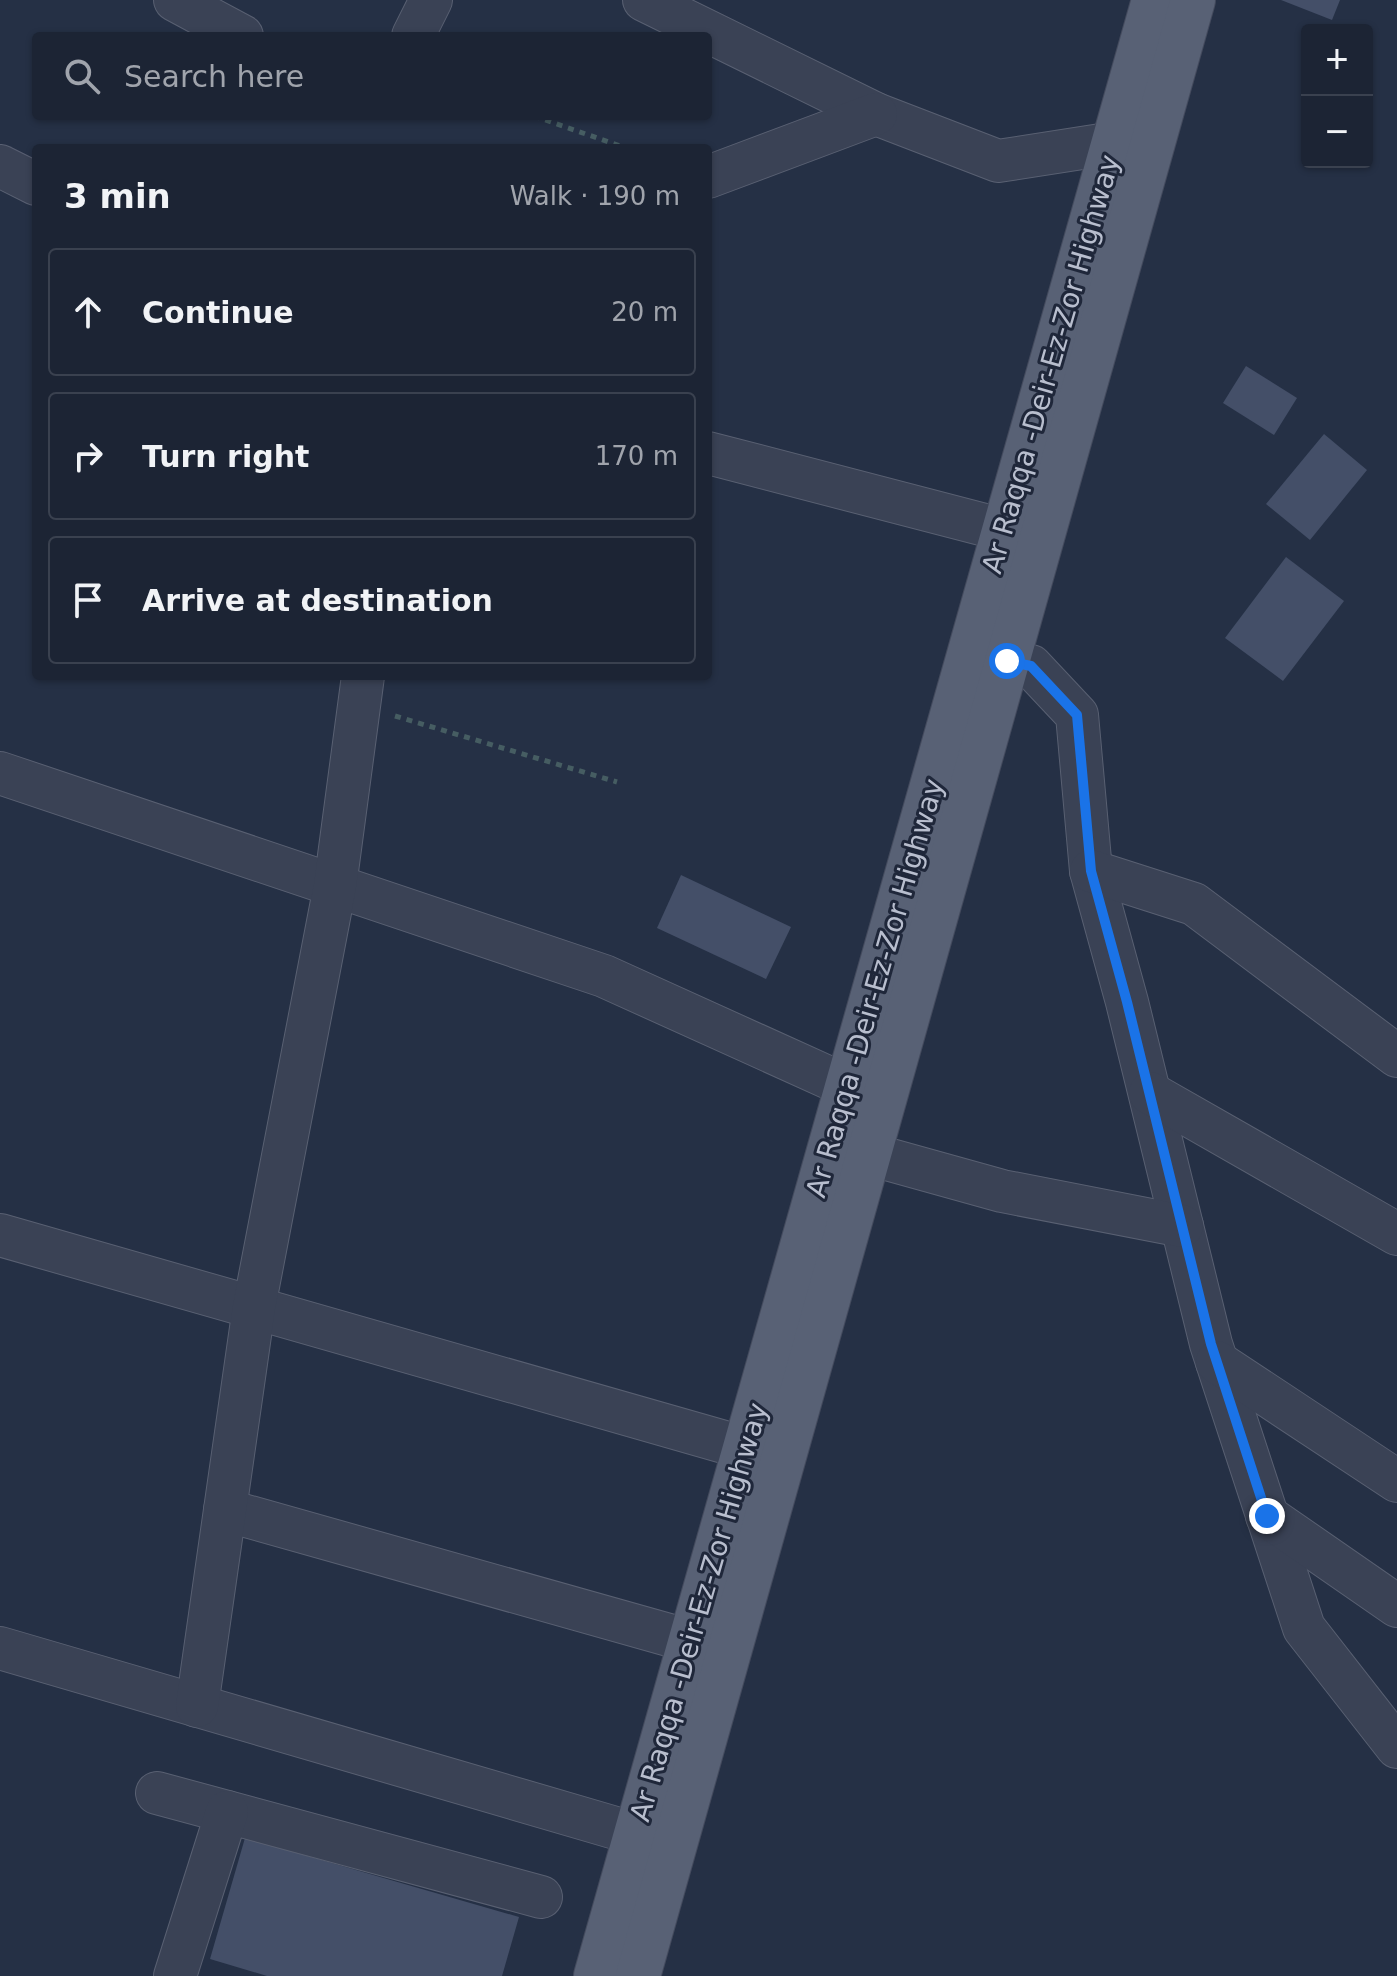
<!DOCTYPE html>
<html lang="en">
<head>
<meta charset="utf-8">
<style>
	:root { --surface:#1c2434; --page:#293040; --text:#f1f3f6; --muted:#a0a4ac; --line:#3a414f }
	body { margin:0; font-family:"DejaVu Sans",sans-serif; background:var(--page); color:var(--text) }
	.controls { position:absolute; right:24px; top:24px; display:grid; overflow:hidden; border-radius:8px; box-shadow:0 2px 6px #0004 }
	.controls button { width:72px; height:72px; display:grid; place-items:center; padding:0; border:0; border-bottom:2px solid var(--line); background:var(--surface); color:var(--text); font:40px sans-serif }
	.stop { position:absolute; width:24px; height:24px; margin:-18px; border:6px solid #1a73e8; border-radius:50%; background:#fff }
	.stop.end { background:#1a73e8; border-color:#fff; box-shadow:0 2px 8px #0008 }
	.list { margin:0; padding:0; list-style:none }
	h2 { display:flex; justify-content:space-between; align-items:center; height:104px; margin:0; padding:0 32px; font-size:34px }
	h2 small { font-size:26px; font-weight:400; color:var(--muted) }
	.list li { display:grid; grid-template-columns:52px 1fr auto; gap:24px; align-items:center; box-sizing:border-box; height:128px; margin:0 16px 16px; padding:0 16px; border:2px solid var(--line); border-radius:8px }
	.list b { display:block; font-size:30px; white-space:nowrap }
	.list em { font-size:26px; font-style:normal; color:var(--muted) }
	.icon { flex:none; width:44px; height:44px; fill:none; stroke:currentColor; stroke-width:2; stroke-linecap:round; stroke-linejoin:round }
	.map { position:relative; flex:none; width:1397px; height:1976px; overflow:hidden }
	.search { position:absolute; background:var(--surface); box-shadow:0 2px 6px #0004; left:32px; top:32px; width:680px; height:88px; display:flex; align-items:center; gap:20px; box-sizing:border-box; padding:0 28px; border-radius:8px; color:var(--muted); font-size:30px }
	.panel { position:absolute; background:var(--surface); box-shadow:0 2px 6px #0004; left:32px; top:144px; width:680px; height:536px; border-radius:8px }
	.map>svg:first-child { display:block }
	.building { fill:#444f68 }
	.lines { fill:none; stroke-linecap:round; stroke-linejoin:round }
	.minor-casing { stroke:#596072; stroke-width:44 }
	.major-casing { stroke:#444b5e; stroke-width:46 }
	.path { stroke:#465d62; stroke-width:5; stroke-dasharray:6 6; stroke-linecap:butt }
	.minor { stroke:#3a4255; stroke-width:42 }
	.major { stroke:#586175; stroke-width:44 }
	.route { stroke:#1a73e8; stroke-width:10 }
	.labels { text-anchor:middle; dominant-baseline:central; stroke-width:6; stroke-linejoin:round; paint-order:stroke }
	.street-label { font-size:28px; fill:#b8bece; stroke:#1f273a }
</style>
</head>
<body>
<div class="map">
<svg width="1397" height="1976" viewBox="0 0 1397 1976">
	<rect width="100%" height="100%" fill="#253045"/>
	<!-- building -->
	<g class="building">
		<polygon points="1281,0 1340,0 1332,20"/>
		<polygon points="1246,366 1297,398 1274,435 1223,403"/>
		<polygon points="1324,434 1367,470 1310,540 1266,504"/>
		<polygon points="1286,557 1344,601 1283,681 1225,638"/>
		<polygon points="681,875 791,927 766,979 657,928"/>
		<polygon points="245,1838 519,1917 502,1976 267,1976 210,1959"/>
	</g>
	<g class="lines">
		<!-- minor casing -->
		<g class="minor-casing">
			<g id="minor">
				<polyline points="175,0 242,36"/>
				<polyline points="644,0 876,114 998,161 1114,143"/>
				<polyline points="413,36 431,0"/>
				<polyline points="0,166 36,184"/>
				<polyline points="708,177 876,114"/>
				<polyline points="708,453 1004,530"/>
				<polyline points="1007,661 1031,666 1077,715 1091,871 1127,1002 1211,1344 1304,1628 1397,1747"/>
				<polyline points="0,773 604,976 847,1086"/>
				<polyline points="1091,871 1194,904 1397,1056"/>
				<polyline points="1150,1093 1397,1234"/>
				<polyline points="869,1154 1002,1191 1182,1226"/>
				<polyline points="0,1235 745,1448"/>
				<polyline points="1217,1362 1397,1481"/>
				<polyline points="225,1510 690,1641"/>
				<polyline points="1267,1516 1397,1606"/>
				<polyline points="0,1648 636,1834"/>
				<polyline points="197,1706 254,1307 335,886 363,676"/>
				<polyline points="157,1793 541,1897"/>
				<polyline points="175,1976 227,1812"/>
			</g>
		</g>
		<!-- major casing -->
		<g class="major-casing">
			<g id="major">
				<polyline points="596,1976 1154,0"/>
				<polyline points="638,1976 1193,0"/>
			</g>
		</g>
		<!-- path -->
		<g class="path">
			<polyline points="534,116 626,148"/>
			<polyline points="395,716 617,782"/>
		</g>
		<!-- minor -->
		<use href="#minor" class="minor"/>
		<!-- major -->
		<use href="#major" class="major"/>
	</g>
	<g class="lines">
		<!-- route -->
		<polyline class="route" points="1007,661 1031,666 1077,715 1091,871 1127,1002 1211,1344 1267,1516"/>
	</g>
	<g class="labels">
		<!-- street labels -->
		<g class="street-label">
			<text transform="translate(1051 364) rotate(-74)">Ar Raqqa -Deir-Ez-Zor Highway</text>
			<text transform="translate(875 988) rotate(-74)">Ar Raqqa -Deir-Ez-Zor Highway</text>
			<text transform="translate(699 1612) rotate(-74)">Ar Raqqa -Deir-Ez-Zor Highway</text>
		</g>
	</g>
</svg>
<div class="controls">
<button>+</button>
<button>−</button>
</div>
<div class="stop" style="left:1007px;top:661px"></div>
<div class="stop end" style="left:1267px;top:1516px"></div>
<div class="search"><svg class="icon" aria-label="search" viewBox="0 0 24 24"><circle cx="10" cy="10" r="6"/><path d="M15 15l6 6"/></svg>Search here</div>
<section class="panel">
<h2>3 min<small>Walk · 190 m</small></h2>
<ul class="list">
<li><svg class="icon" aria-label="ahead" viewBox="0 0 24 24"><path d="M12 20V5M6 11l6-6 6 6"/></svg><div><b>Continue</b></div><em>20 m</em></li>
<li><svg class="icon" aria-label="right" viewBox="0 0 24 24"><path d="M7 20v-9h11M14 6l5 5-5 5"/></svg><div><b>Turn right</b></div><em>170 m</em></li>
<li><svg class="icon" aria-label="arrive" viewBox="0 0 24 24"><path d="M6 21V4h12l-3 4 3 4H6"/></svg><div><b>Arrive at destination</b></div></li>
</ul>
</section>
</div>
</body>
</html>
